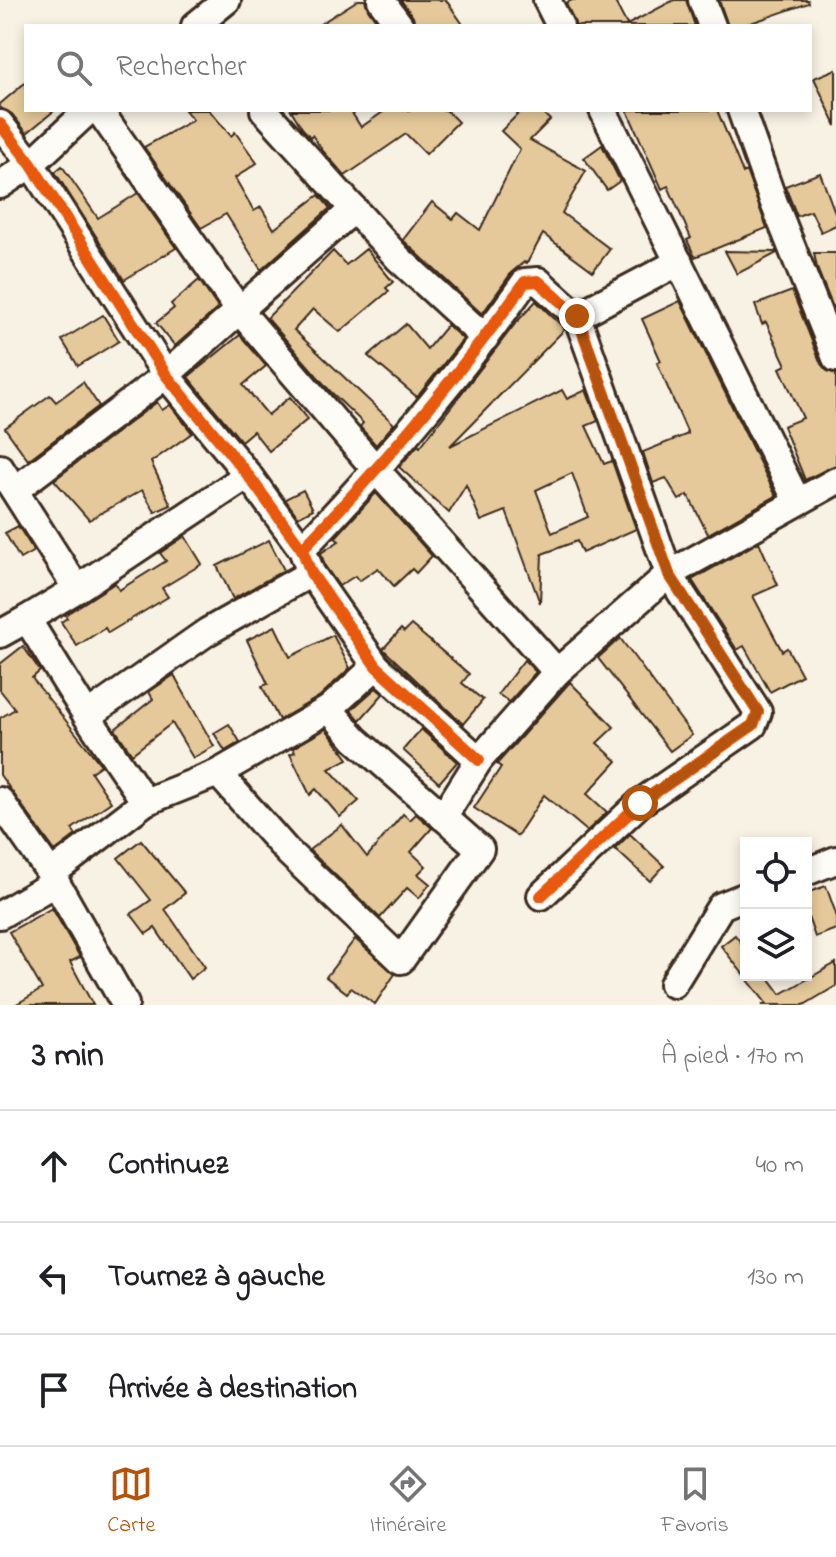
<!DOCTYPE html>
<html lang="fr">
<head>
<meta charset="utf-8">
<style>
	:root { --surface:#fff; --page:#f6f6f6; --text:#202124; --muted:#757577; --line:#e0e0e0; --accent:#b45309 }
	body { margin:0; font-family:"Indie Flower",sans-serif; background:var(--page); color:var(--text) }
	.controls { position:absolute; right:24px; bottom:24px; display:grid; overflow:hidden; border-radius:0px; box-shadow:0 4px 12px #0003 }
	.controls button { width:72px; height:72px; display:grid; place-items:center; padding:0; border:0; border-bottom:2px solid var(--line); background:var(--surface); color:var(--text); font:40px sans-serif }
	.stop { position:absolute; width:24px; height:24px; margin:-18px; border:6px solid #b45309; border-radius:50%; background:#fff }
	.stop.end { background:#b45309; border-color:#fff; box-shadow:0 2px 8px #0008 }
	.list { margin:0; padding:0; list-style:none }
	h2 { display:flex; justify-content:space-between; align-items:center; height:104px; margin:0; padding:0 32px; font-size:34px }
	h2 small { font-size:26px; font-weight:400; color:var(--muted) }
	.list li { display:grid; grid-template-columns:52px 1fr auto; gap:24px; align-items:center; box-sizing:border-box; height:112px; padding:0 32px; border-top:2px solid var(--line) }
	.list b { display:block; font-size:30px; white-space:nowrap }
	.list em { font-size:26px; font-style:normal; color:var(--muted) }
	.icon { flex:none; width:44px; height:44px; fill:none; stroke:currentColor; stroke-width:2; stroke-linecap:round; stroke-linejoin:round }
	.map { position:relative; flex:none; width:836px; height:1005px; overflow:hidden }
	.search { position:absolute; background:var(--surface); box-shadow:0 4px 12px #0003; left:24px; right:24px; top:24px; height:88px; display:flex; align-items:center; gap:20px; box-sizing:border-box; padding:0 28px; border-radius:0px; color:var(--muted); font-size:30px }
	.sheet { height:440px; background:var(--surface) }
	nav { display:flex; justify-content:space-around; align-items:center; box-sizing:border-box; height:112px; border-top:2px solid var(--line); background:var(--surface); font-size:22px; color:var(--muted) }
	nav a { display:grid; justify-items:center; gap:4px }
	nav .on { color:var(--accent) }
	.map>svg:first-child { display:block }
	.building { fill:#e5c99a; stroke:#3b2a1e; stroke-width:2; fill-rule:evenodd }
	.lines { fill:none; stroke-linecap:round; stroke-linejoin:round }
	.minor-casing { stroke:#3b2a1e; stroke-width:32 }
	.minor { stroke:#fdfcf7; stroke-width:26 }
	.cycleway-casing { stroke:#fdfcf7; stroke-width:17 }
	.cycleway { stroke:#e8590c; stroke-width:12 }
	.route { stroke:#b45309; stroke-width:10 }
</style>
</head>
<body>
<div class="map">
<svg width="836" height="1005" viewBox="0 0 836 1005">
	<rect width="100%" height="100%" fill="#f8f2e4"/>
	<filter id="ink" filterUnits="userSpaceOnUse"><feTurbulence type="fractalNoise" baseFrequency=".0125" numOctaves="2"/><feDisplacementMap in="SourceGraphic" scale="16" xChannelSelector="R" yChannelSelector="G"/><feConvolveMatrix kernelMatrix="1 2 1 2 8 2 1 2 1" color-interpolation-filters="sRGB"/></filter>
	<g filter="url(#ink)">
		<!-- building -->
		<g class="building">
			<polygon points="358,0 365,0 368,9 380,26 317,26"/>
			<polygon points="401,0 446,0 464,26 416,26 413,17"/>
			<polygon points="572,0 614,0 627,25 674,0 686,0 695,26 576,26 566,3"/>
			<polygon points="719,0 808,0 809,3 742,26 728,26"/>
			<polygon points="836,69 836,126 814,78"/>
			<polygon points="26,82 26,110 55,110 27,133 12,114 0,108 0,104"/>
			<polygon points="185,110 209,110 231,136 235,132 257,163 235,178 254,211 261,207 274,229 319,195 330,208 261,270 226,214 201,228 144,147 193,120"/>
			<polygon points="291,110 350,110 361,127 386,110 446,110 458,122 426,154 406,134 345,176 323,151 312,135 310,137 302,128"/>
			<polygon points="522,110 540,110 550,120 530,140 586,171 562,213 610,249 593,271 543,234 527,263 524,262 512,272 482,314 403,240 432,202 453,219 458,213 480,230 520,149 501,131"/>
			<polygon points="627,110 717,110 743,173 746,171 767,228 695,257 687,240 691,238 668,186 662,189"/>
			<polygon points="602,145 620,181 607,190 584,158"/>
			<polygon points="62,166 98,218 138,193 176,248 124,280 55,172"/>
			<polygon points="820,173 836,215 836,225 821,232 811,211 797,216 785,186"/>
			<polygon points="366,249 393,282 386,288 389,291 340,332 313,309 294,330 394,424 376,445 360,427 363,423 330,391 267,318 333,251 346,265"/>
			<polygon points="725,251 776,252 777,253 737,274"/>
			<polygon points="814,253 836,253 836,315 817,268"/>
			<polygon points="199,280 218,308 175,346 156,323 174,308 171,304"/>
			<polygon points="792,291 821,364 827,371 836,374 836,465 805,480 783,426 803,418 780,368 786,365 766,322 762,324 755,305"/>
			<path d="M536,301L565,329L450,446L562,390L567,399L586,390L598,421L586,426L604,464L612,461L636,529L582,553L577,541L542,554L540,603L506,511L481,521L466,485L449,513L399,467L418,445L420,447L515,324ZM572,473L588,517L552,533L536,490Z"/>
			<polygon points="680,301 776,496 708,534 688,495 679,500 666,478 653,483 643,452 688,434 657,363 661,361 642,319"/>
			<polygon points="103,315 119,341 78,366 62,340"/>
			<polygon points="406,324 427,349 447,325 463,339 417,397 368,356"/>
			<polygon points="240,335 266,366 243,385 268,415 290,397 308,419 269,451 253,431 241,441 188,377"/>
			<polygon points="83,382 99,406 28,460 5,428 50,395 56,402"/>
			<polygon points="157,402 162,410 170,405 192,433 151,462 171,505 155,512 142,490 89,520 54,480"/>
			<polygon points="303,490 313,509 298,517 285,499"/>
			<polygon points="376,493 432,556 416,573 412,569 394,586 378,568 359,581 355,576 339,586 325,566 321,553 339,541 335,538"/>
			<polygon points="18,526 34,551 20,559 5,533"/>
			<polygon points="185,536 202,564 162,588 168,597 108,633 105,628 77,646 61,622 67,618 65,615 115,583 119,590 166,561 160,553"/>
			<polygon points="269,540 284,570 233,599 217,566"/>
			<polygon points="759,542 778,585 753,596 782,651 787,648 802,675 770,692 744,646 737,650 692,580"/>
			<polygon points="411,625 469,674 462,683 483,700 463,724 383,649 401,629 404,632"/>
			<polygon points="275,626 290,657 333,635 350,668 320,696 279,720 262,686 268,684 247,640"/>
			<polygon points="620,638 692,735 670,751 598,658"/>
			<polygon points="23,646 40,671 32,678 101,765 91,772 111,802 72,829 76,835 55,851 0,775 0,718 15,709 0,690 0,664"/>
			<polygon points="524,660 536,672 509,702 498,694"/>
			<polygon points="174,675 214,746 193,758 172,723 132,754 115,729 153,699 149,692"/>
			<polygon points="570,682 614,727 597,743 617,761 587,794 607,812 587,831 544,795 517,836 474,808 501,767 497,764"/>
			<polygon points="376,688 383,694 360,720 351,710"/>
			<polygon points="229,724 240,742 225,751 214,733"/>
			<polygon points="326,729 348,759 329,769 359,801 340,817 316,789 310,795 290,754 295,752 293,748"/>
			<polygon points="421,729 457,762 439,783 403,750"/>
			<polygon points="403,814 410,820 416,814 432,828 411,852 426,866 418,874 430,884 419,898 407,888 380,918 309,850 342,825 367,857"/>
			<polygon points="630,834 664,866 650,881 615,849"/>
			<polygon points="141,840 185,893 165,909 205,967 190,979 155,928 146,934 131,914 151,900 118,858"/>
			<polygon points="826,886 836,914 836,929 815,937 806,911 806,893"/>
			<polygon points="52,908 80,957 70,962 93,1005 15,1005 42,989 9,932"/>
			<polygon points="735,935 746,949 746,975 767,975 781,994 836,963 836,986 804,1005 762,1005 766,1003 721,946"/>
			<polygon points="355,939 395,974 375,1004 351,988 347,993 326,977"/>
		</g>
		<g class="lines">
			<!-- minor casing -->
			<g class="minor-casing">
				<g id="minor">
					<polyline points="381,0 400,26"/>
					<polyline points="547,0 560,26"/>
					<polyline points="702,0 712,26"/>
					<polyline points="195,26 227,0"/>
					<polyline points="99,110 239,310 377,471 557,672"/>
					<polyline points="264,110 399,259 485,338"/>
					<polyline points="603,110 797,501"/>
					<polyline points="741,110 774,203 836,358"/>
					<polyline points="0,124 31,164 166,375 248,475 302,549 311,573 376,666 479,760"/>
					<polyline points="0,185 31,164 89,110"/>
					<polyline points="577,316 679,262"/>
					<polyline points="0,468 77,589 27,619 87,716 145,802"/>
					<polyline points="15,490 166,375 354,209"/>
					<path d="M302,549C383,465 458,377 525,282L538,281L577,316L669,574L758,712L753,725L640,803L541,896"/>
					<polyline points="77,589 248,475"/>
					<polyline points="0,634 27,619"/>
					<polyline points="87,716 207,632 311,573"/>
					<polyline points="218,773 287,851 401,960 480,849 355,739 329,709"/>
					<polyline points="0,801 51,874 125,1004"/>
					<polyline points="443,817 479,760 557,672 669,574 836,481"/>
					<polyline points="806,872 836,860"/>
					<polyline points="51,874 145,802 218,773 329,709 376,666"/>
					<polyline points="0,915 56,882"/>
					<polyline points="673,984 721,906 746,896"/>
				</g>
			</g>
			<!-- minor -->
			<use href="#minor" class="minor"/>
			<!-- cycleway casing -->
			<g class="cycleway-casing">
				<g id="cycleway">
					<polyline points="0,124 31,164 166,375 248,475 302,549 311,573 376,666 479,760"/>
					<path d="M302,549C383,465 458,377 525,282L538,281L577,316L669,574L758,712L753,725L640,803L541,896"/>
				</g>
			</g>
			<!-- cycleway -->
			<use href="#cycleway" class="cycleway"/>
		</g>
	</g>
	<g class="lines" filter="url(#ink)">
		<!-- route -->
		<polyline class="route" points="577,316 669,574 758,712 753,725 640,803"/>
	</g>
</svg>
<div class="controls">
<button><svg class="icon" aria-label="locate" viewBox="0 0 24 24"><circle cx="12" cy="12" r="6"/><path d="M12 2v4M12 18v4M2 12h4M18 12h4"/></svg></button>
<button><svg class="icon" aria-label="layers" viewBox="0 0 24 24"><path d="M12 4l9 5-9 5-9-5zM3 14l9 5 9-5"/></svg></button>
</div>
<div class="stop" style="left:640px;top:803px"></div>
<div class="stop end" style="left:577px;top:316px"></div>
<div class="search"><svg class="icon" aria-label="search" viewBox="0 0 24 24"><circle cx="10" cy="10" r="6"/><path d="M15 15l6 6"/></svg>Rechercher</div>
</div>
<section class="sheet">
<h2>3 min<small>À pied · 170 m</small></h2>
<ul class="list">
<li><svg class="icon" aria-label="ahead" viewBox="0 0 24 24"><path d="M12 20V5M6 11l6-6 6 6"/></svg><div><b>Continuez</b></div><em>40 m</em></li>
<li><svg class="icon" aria-label="left" viewBox="0 0 24 24"><path d="M17 20v-9H6M10 6l-5 5 5 5"/></svg><div><b>Tournez à gauche</b></div><em>130 m</em></li>
<li><svg class="icon" aria-label="arrive" viewBox="0 0 24 24"><path d="M6 21V4h12l-3 4 3 4H6"/></svg><div><b>Arrivée à destination</b></div></li>
</ul>
</section>
<nav>
<a class="on"><svg class="icon" aria-label="map" viewBox="0 0 24 24"><path d="M3 6l6-2 6 2 6-2v14l-6 2-6-2-6 2zM9 4v14M15 6v14"/></svg>Carte</a>
<a><svg class="icon" aria-label="directions" viewBox="0 0 24 24"><path d="M12 3l9 9-9 9-9-9zM9 14v-3h6M13 9l2 2-2 2"/></svg>Itinéraire</a>
<a><svg class="icon" aria-label="saved" viewBox="0 0 24 24"><path d="M7 4h10v16l-5-4-5 4z"/></svg>Favoris</a>
</nav>
</body>
</html>
